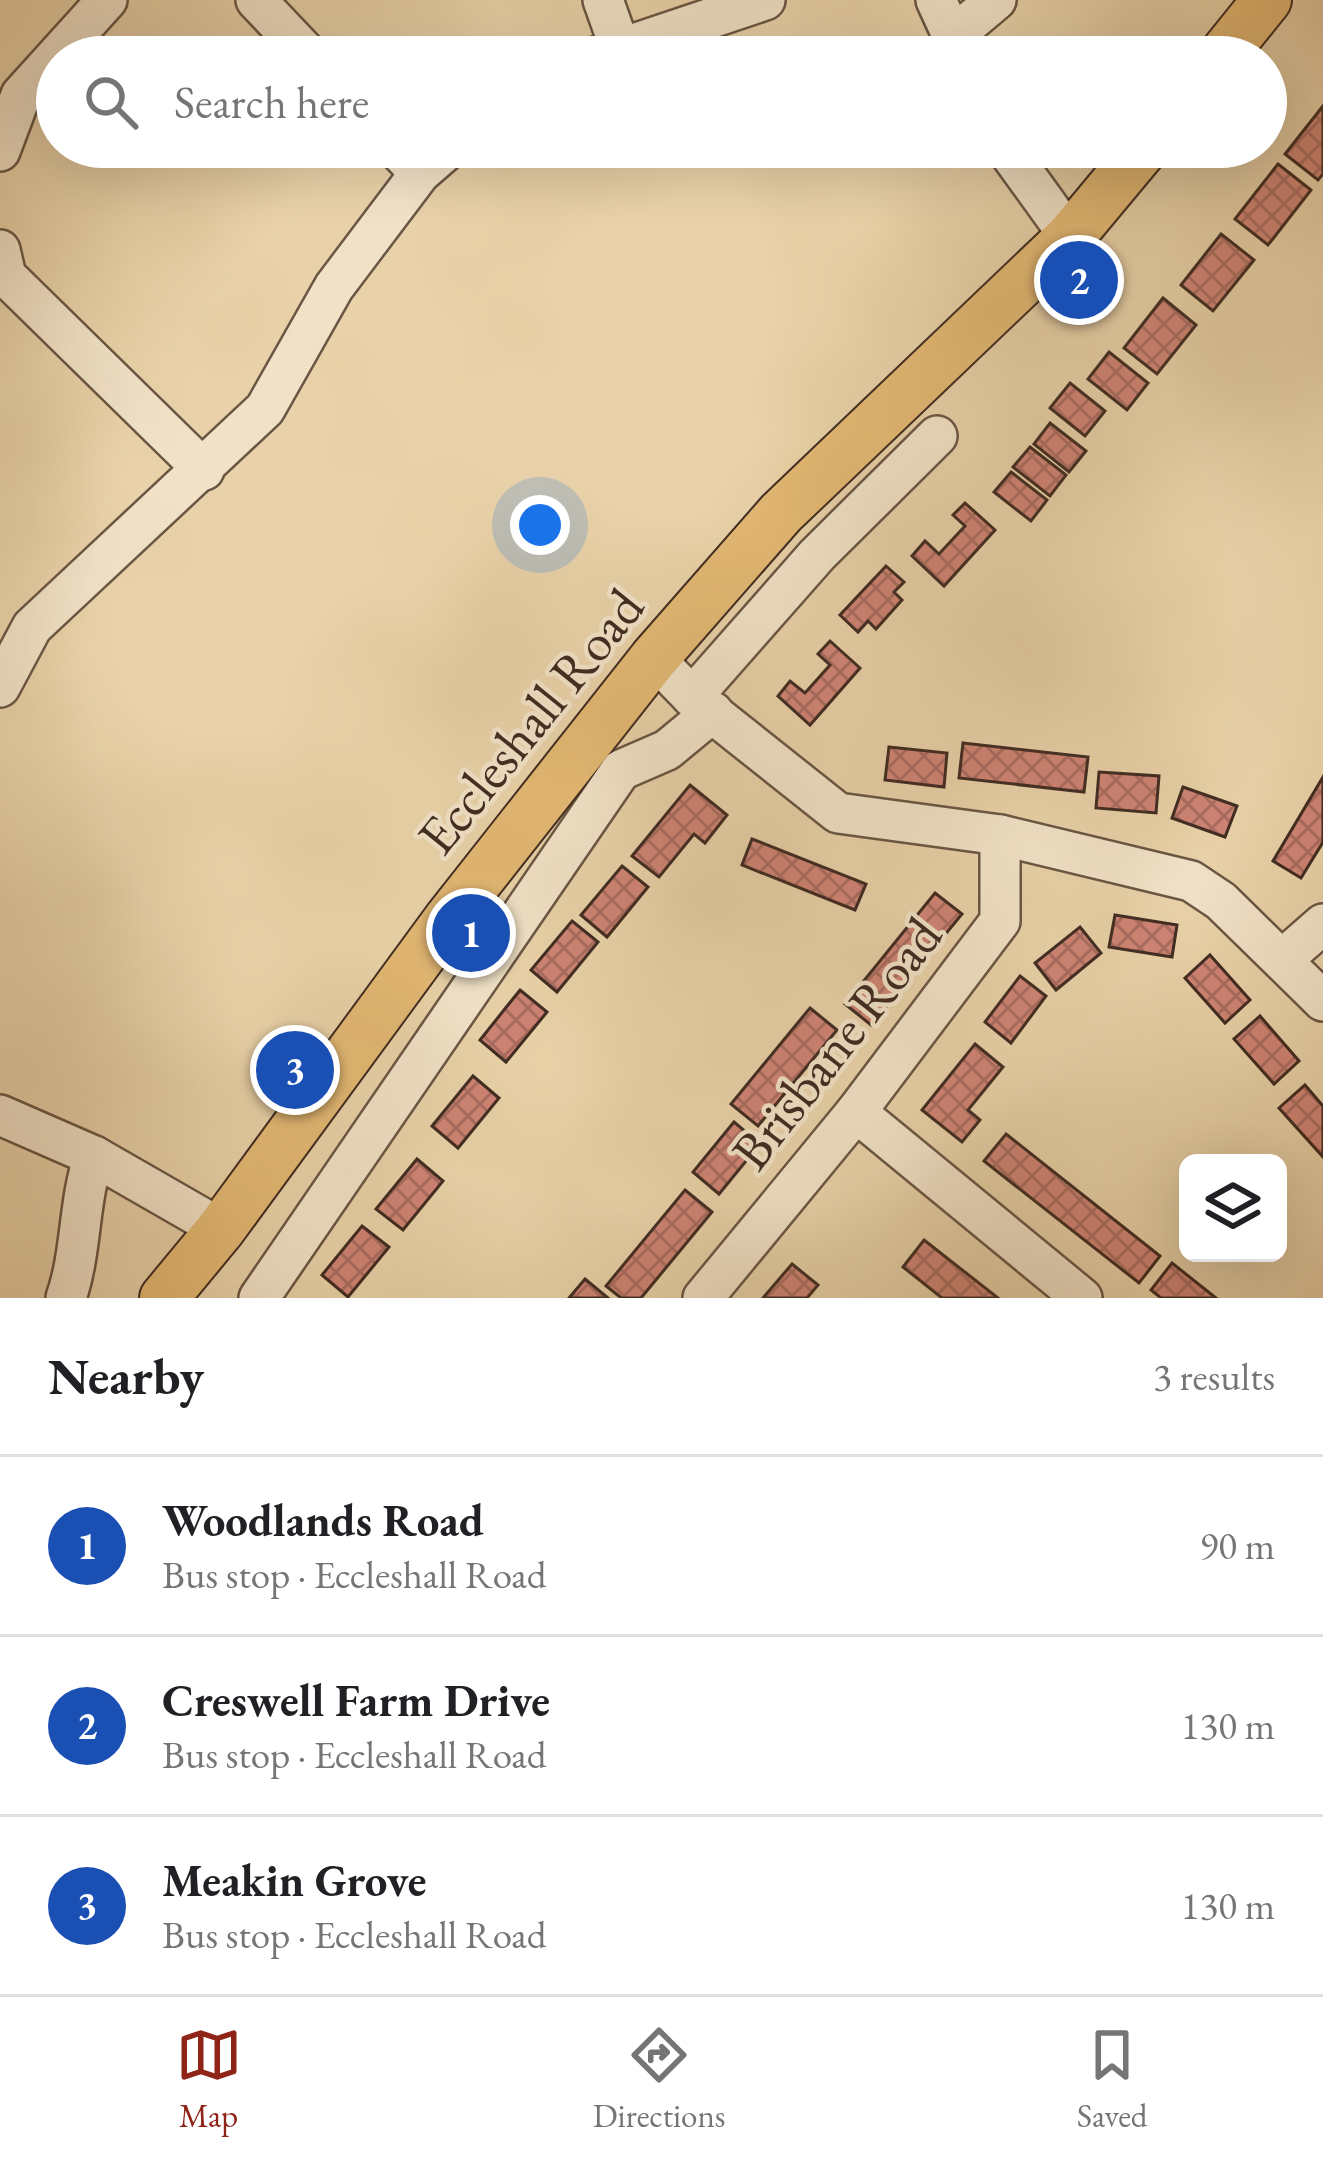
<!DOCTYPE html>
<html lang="en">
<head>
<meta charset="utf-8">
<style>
	:root { --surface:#fff; --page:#f6f6f6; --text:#202124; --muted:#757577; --line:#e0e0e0; --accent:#8f2418 }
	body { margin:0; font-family:"EB Garamond",serif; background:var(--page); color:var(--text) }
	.controls { position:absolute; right:36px; bottom:36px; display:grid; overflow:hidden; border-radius:18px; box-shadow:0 12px 48px #0002 }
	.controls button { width:108px; height:108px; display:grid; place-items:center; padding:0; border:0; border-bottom:3px solid var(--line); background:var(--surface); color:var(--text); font:60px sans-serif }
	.you { position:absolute; left:540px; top:525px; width:42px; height:42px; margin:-30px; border:9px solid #fff; border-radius:50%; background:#1a73e8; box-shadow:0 0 0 18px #1a73e833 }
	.badge { display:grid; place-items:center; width:78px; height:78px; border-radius:50%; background:var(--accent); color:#fff; font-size:39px; font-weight:700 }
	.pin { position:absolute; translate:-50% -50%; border:6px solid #fff; box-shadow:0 3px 12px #0006 }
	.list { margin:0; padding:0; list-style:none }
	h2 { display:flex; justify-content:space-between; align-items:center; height:156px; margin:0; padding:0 48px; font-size:51px }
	h2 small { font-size:39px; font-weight:400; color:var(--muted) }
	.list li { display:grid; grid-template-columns:78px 1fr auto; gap:36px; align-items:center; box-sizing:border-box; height:180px; padding:0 48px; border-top:3px solid var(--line) }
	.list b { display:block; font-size:45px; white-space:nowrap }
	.list p { margin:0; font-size:39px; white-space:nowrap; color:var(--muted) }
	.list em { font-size:39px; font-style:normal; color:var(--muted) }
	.icon { flex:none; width:66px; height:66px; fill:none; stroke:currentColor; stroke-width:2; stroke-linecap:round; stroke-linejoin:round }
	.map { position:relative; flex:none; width:1323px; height:1298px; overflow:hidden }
	.search { position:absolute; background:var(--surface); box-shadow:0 12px 48px #0002; left:36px; right:36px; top:36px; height:132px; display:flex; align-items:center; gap:30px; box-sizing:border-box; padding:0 42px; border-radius:66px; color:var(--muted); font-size:45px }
	.sheet { height:696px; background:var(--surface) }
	nav { display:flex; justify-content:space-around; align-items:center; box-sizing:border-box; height:168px; border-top:3px solid var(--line); background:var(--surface); font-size:33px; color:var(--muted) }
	nav a { display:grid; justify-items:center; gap:6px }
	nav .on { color:var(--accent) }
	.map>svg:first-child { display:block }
	.building { fill:url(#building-cross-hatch); stroke:#402c22; stroke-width:3 }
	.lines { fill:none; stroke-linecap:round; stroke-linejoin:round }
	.minor-casing { stroke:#6a5644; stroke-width:44 }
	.major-casing { stroke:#402c22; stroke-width:52 }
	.minor { stroke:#f1e2c7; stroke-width:39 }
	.major { stroke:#e4b974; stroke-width:48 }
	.labels { text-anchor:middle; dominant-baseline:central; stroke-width:9; stroke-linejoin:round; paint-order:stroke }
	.street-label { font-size:54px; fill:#402c22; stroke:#f1e2c7 }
</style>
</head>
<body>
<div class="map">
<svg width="1323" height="1298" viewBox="0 0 1323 1298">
	<defs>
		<pattern id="building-cross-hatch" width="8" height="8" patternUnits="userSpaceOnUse" patternTransform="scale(3)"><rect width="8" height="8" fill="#cf8475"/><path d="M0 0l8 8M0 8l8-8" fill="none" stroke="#a96c60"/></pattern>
	</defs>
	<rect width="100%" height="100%" fill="#e9d2a9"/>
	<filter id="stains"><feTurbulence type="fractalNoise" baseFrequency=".00167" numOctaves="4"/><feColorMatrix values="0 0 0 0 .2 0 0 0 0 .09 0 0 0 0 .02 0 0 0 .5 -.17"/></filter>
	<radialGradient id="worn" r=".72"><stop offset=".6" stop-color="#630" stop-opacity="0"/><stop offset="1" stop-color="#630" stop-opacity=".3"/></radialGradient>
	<!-- building -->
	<g class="building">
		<polygon points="1323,106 1323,174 1318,180 1285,154"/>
		<polygon points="1278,164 1311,190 1268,245 1235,219"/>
		<polygon points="1221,234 1254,260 1213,311 1181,285"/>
		<polygon points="1163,298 1196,325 1157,374 1124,348"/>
		<polygon points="1109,352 1148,383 1127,410 1088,379"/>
		<polygon points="1070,383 1105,411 1085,436 1050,408"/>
		<polygon points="1050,423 1086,451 1069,472 1034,444"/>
		<polygon points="1030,447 1066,475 1050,496 1013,467"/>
		<polygon points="1011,472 1047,500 1031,521 994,492"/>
		<polygon points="965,503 995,530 944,586 912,556 925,541 939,554 965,526 953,515"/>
		<polygon points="886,566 904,582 894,592 902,600 876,629 868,621 858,632 840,615"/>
		<polygon points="830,641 860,668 810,725 778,696 790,681 805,693 830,665 818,654"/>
		<polygon points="963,743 1088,757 1084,792 959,778"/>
		<polygon points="889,747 947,753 944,787 885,780"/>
		<polygon points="1099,772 1159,776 1156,813 1096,808"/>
		<polygon points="1323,777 1323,842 1301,878 1273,861"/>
		<polygon points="690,785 727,815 705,843 694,834 659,877 632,856"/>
		<polygon points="1183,787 1237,806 1225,837 1172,818"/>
		<polygon points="752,839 866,884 855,910 742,865"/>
		<polygon points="622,866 648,887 607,937 581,915"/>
		<polygon points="935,893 962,914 871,1025 845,1004"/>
		<polygon points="1115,915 1177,925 1172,957 1109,947"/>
		<polygon points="572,921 598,942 557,992 531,970"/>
		<polygon points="1080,927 1101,953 1056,990 1035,963"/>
		<polygon points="1210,955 1250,1000 1225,1023 1185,978"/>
		<polygon points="1020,976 1046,996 1011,1043 985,1022"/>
		<polygon points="520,990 547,1012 506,1062 480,1040"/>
		<polygon points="810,1008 837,1030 758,1126 731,1104"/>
		<polygon points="1260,1016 1299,1061 1274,1084 1234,1039"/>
		<polygon points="975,1044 1003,1067 968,1110 980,1120 962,1142 922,1110"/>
		<polygon points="473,1076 499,1098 458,1148 432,1126"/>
		<polygon points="1305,1085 1323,1106 1323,1157 1279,1108"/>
		<polygon points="734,1122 760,1144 719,1194 693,1172"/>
		<polygon points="1006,1134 1160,1256 1139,1283 984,1161"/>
		<polygon points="417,1159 443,1181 403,1230 376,1209"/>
		<polygon points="685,1190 712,1212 641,1298 621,1298 606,1286"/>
		<polygon points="362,1226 389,1247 348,1297 322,1275"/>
		<polygon points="924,1240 998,1298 942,1298 903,1267"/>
		<polygon points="1172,1263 1216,1298 1161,1298 1151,1290"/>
		<polygon points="792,1264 818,1285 807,1298 763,1298"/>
		<polygon points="585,1279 608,1298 569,1298"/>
	</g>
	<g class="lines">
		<!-- minor casing -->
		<g class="minor-casing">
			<g id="minor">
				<polyline points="256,0 310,57"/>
				<polyline points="603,0 619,45"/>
				<polyline points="936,0 962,57"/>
				<polyline points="952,37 996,0"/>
				<polyline points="595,57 765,0"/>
				<polyline points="395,147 420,173"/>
				<polyline points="1005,147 1070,237"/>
				<polyline points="0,151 21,95 107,0"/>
				<polyline points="0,250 6,276 204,470"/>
				<polyline points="654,658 692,697 838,813 1000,835 1191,881 1221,901 1323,1001"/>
				<polyline points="0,687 32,627 265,409 334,287 420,173 450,147"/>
				<polyline points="692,697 817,555 937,436"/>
				<polyline points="1283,959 1323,924"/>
				<polyline points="856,1112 1082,1298"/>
				<polyline points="0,1115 94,1156 221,1229"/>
				<path d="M66,1298C82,1252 78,1203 94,1156"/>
				<polyline points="259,1298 621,770 667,750 713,712"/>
				<polyline points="703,1298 856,1112 1000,921 1000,835"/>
			</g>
		</g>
		<!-- major casing -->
		<g class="major-casing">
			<g id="major">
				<polyline points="1221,57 1267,0"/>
				<polyline points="164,1298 221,1229 449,918 654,658 781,513 1070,237 1145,147"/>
			</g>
		</g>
		<!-- minor -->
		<use href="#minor" class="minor"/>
		<!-- major -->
		<use href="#major" class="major"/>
	</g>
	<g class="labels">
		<!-- street labels -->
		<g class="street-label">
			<text transform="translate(530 721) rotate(-51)">Eccleshall Road</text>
			<text transform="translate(836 1043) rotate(-52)">Brisbane Road</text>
		</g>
	</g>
	<rect width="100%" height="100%" filter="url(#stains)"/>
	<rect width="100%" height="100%" fill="url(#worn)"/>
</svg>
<div class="controls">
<button><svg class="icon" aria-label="layers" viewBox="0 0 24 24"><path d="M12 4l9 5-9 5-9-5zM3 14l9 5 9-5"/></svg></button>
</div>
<div class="you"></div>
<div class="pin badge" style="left:471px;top:933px;background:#1a4fb4">1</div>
<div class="pin badge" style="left:1079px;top:280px;background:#1a4fb4">2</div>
<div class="pin badge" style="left:295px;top:1070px;background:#1a4fb4">3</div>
<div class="search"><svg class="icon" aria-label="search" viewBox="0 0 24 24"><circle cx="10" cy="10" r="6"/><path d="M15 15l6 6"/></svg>Search here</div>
</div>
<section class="sheet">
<h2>Nearby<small>3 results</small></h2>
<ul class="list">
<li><span class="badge" style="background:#1a4fb4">1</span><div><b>Woodlands Road</b><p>Bus stop · Eccleshall Road</p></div><em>90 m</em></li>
<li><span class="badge" style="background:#1a4fb4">2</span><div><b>Creswell Farm Drive</b><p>Bus stop · Eccleshall Road</p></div><em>130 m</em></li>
<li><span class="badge" style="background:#1a4fb4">3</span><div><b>Meakin Grove</b><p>Bus stop · Eccleshall Road</p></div><em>130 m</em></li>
</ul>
</section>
<nav>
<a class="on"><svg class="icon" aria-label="map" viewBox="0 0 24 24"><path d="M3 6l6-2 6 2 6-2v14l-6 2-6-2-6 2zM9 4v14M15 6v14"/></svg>Map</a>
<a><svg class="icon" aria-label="directions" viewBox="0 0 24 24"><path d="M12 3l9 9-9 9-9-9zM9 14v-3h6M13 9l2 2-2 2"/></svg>Directions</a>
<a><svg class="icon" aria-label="saved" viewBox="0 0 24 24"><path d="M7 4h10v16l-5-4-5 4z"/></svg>Saved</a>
</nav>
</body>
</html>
